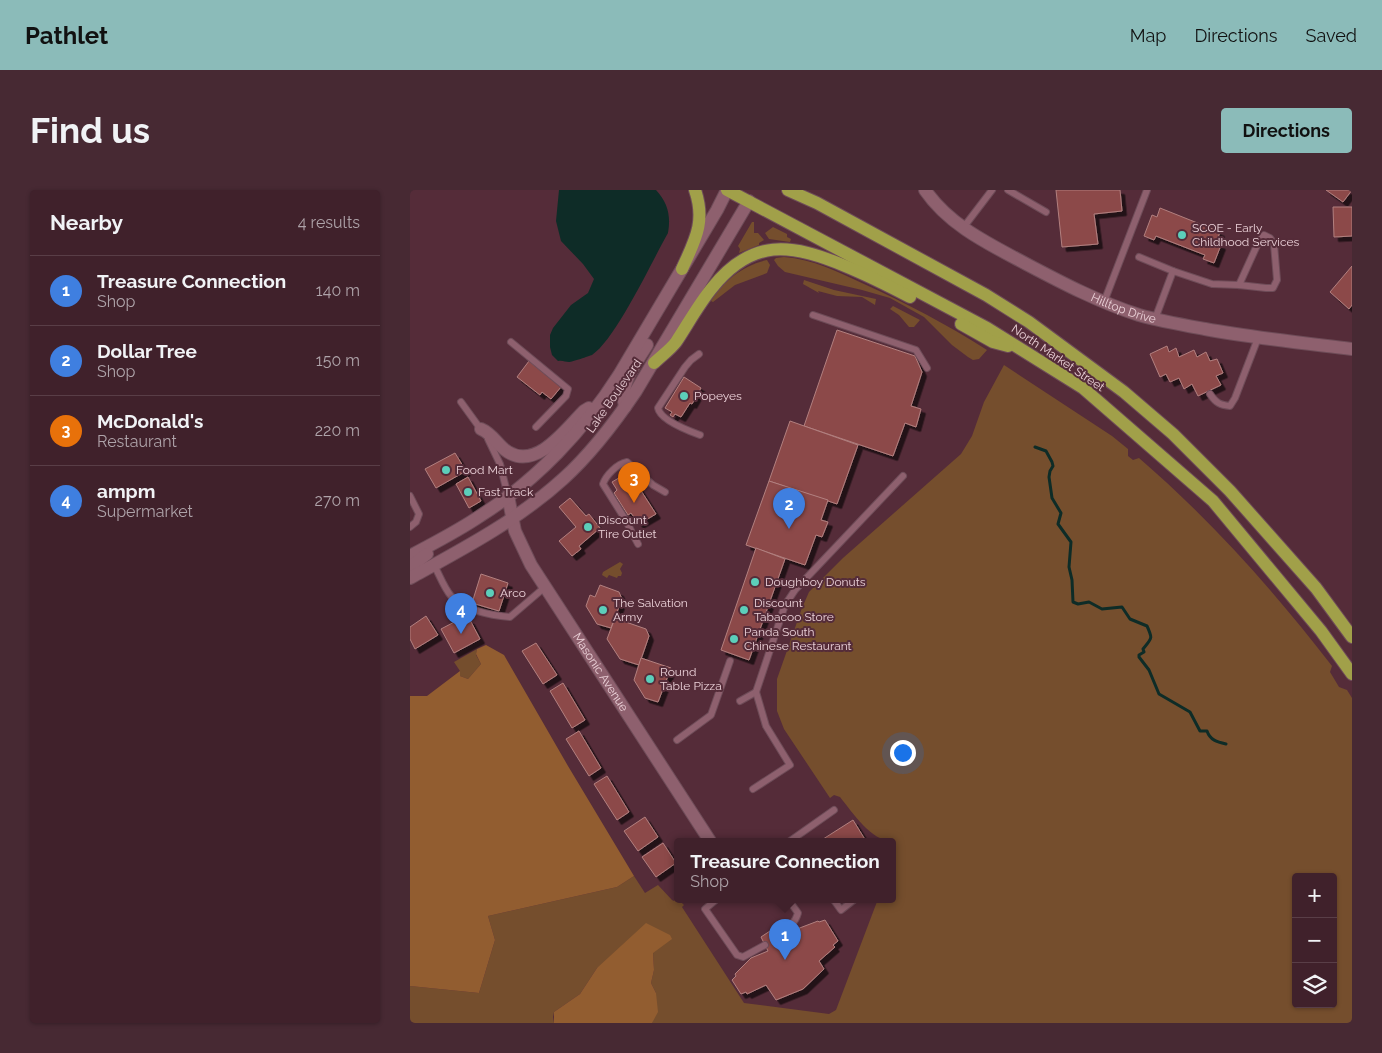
<!DOCTYPE html>
<html lang="en">
<head>
<meta charset="utf-8">
<style>
	:root { --surface:#40212b; --page:#472933; --text:#f1f3f6; --muted:#aea3a9; --line:#593e47; --accent:#8bbbb9 }
	body { margin:0; font-family:Raleway,sans-serif; background:var(--page); color:var(--text) }
	.controls { position:absolute; right:15px; bottom:15px; display:grid; overflow:hidden; border-radius:5px; box-shadow:0 1px 4px #0004 }
	.controls button { width:45px; height:45px; display:grid; place-items:center; padding:0; border:0; border-bottom:1px solid var(--line); background:var(--surface); color:var(--text); font:25px sans-serif }
	.you { position:absolute; left:492px; top:562px; width:18px; height:18px; margin:-12px; border:4px solid #fff; border-radius:50%; background:#1a73e8; box-shadow:0 0 0 8px #1a73e833 }
	.badge { display:grid; place-items:center; width:32px; height:32px; border-radius:50%; background:var(--accent); color:#fff; font-size:16px; font-weight:700 }
	.pin { position:absolute; translate:-50% -41px; filter:drop-shadow(0 1px 2px #0008) }
	.pin::after { content:''; position:absolute; top:26px; width:18px; height:15px; background:inherit; clip-path:polygon(0 0,100% 0,50% 100%) }
	.popup { position:absolute; left:264px; top:648px; width:222px; height:65px; box-sizing:border-box; display:grid; place-content:center; border-radius:5px; background:var(--surface); filter:drop-shadow(0 1px 4px #0005); font-size:16px; white-space:nowrap; color:var(--muted) }
	.popup b { font-size:19px; color:var(--text) }
	.popup::after { content:''; position:absolute; left:50%; top:100%; margin-left:-10px; border:10px solid transparent; border-top-color:var(--surface) }
	.list { margin:0; padding:0; list-style:none }
	h2 { display:flex; justify-content:space-between; align-items:center; height:65px; margin:0; padding:0 20px; font-size:21px }
	h2 small { font-size:16px; font-weight:400; color:var(--muted) }
	.list li { display:grid; grid-template-columns:32px 1fr auto; gap:15px; align-items:center; box-sizing:border-box; height:70px; padding:0 20px; border-top:1px solid var(--line) }
	.list b { display:block; font-size:19px; white-space:nowrap }
	.list p { margin:0; font-size:16px; white-space:nowrap; color:var(--muted) }
	.list em { font-size:16px; font-style:normal; color:var(--muted) }
	.icon { flex:none; width:28px; height:28px; fill:none; stroke:currentColor; stroke-width:2; stroke-linecap:round; stroke-linejoin:round }
	.map { position:relative; flex:none; width:942px; height:833px; overflow:hidden; border-radius:5px }
	header { display:flex; align-items:center; gap:30px; box-sizing:border-box; height:70px; padding:0 25px; background:var(--accent); color:#111 }
	header strong { font-size:24px }
	nav { display:flex; gap:28px; margin-inline-start:auto; font-size:18px }
	.intro { display:flex; align-items:center; justify-content:space-between; box-sizing:border-box; height:120px; padding:0 30px }
	h1 { margin:0; font-size:35px }
	.button { padding:12px 22px; border-radius:5px; background:var(--accent); color:#111; font-size:18px; font-weight:700 }
	main { display:flex; gap:30px; padding:0 30px }
	aside { flex:1; background:var(--surface); border-radius:5px; box-shadow:0 1px 4px #0004 }
	.map>svg:first-child { display:block }
	.green { fill:#754e2d; fill-rule:evenodd }
	.forest { fill:#925d30 }
	.water { fill:#0e2c27 }
	.lines { fill:none; stroke-linecap:round; stroke-linejoin:round }
	.stream { stroke:#0e2c27; stroke-width:3 }
	.building { fill:#8c494a; stroke:#b2807f; filter:url(#shadow) }
	.lane-casing { stroke:#6e4c58; stroke-width:8 }
	.street-casing { stroke:#6e4c58; stroke-width:14 }
	.secondary-casing { stroke:#6e4c58; stroke-width:14 }
	.primary-casing { stroke:#6e4c58; stroke-width:14 }
	.lane { stroke:#8e606e; stroke-width:6 }
	.street { stroke:#8e606e; stroke-width:12 }
	.secondary { stroke:#8e606e; stroke-width:12 }
	.primary { stroke:#a1a049; stroke-width:12 }
	.poi-dot { fill:#5cceba; stroke:#552c39; stroke-width:2 }
	.labels { text-anchor:middle; dominant-baseline:central; stroke-width:4; stroke-linejoin:round; paint-order:stroke }
	.poi-label { font-size:12px; fill:#ebd1d8; stroke:#552c39; text-anchor:start }
	.street-label { font-size:12px; fill:#ebd1d8; stroke:#552c39 }
</style>
</head>
<body>
<header>
<strong>Pathlet</strong>
<nav><a>Map</a><a>Directions</a><a>Saved</a></nav>
</header>
<div class="intro"><h1>Find us</h1><a class="button">Directions</a></div>
<main>
<aside>
<h2>Nearby<small>4 results</small></h2>
<ul class="list">
<li><span class="badge" style="background:#3f7fe0">1</span><div><b>Treasure Connection</b><p>Shop</p></div><em>140 m</em></li>
<li><span class="badge" style="background:#3f7fe0">2</span><div><b>Dollar Tree</b><p>Shop</p></div><em>150 m</em></li>
<li><span class="badge" style="background:#e8710a">3</span><div><b>McDonald's</b><p>Restaurant</p></div><em>220 m</em></li>
<li><span class="badge" style="background:#3f7fe0">4</span><div><b>ampm</b><p>Supermarket</p></div><em>270 m</em></li>
</ul>
</aside>
<div class="map">
<svg width="942" height="833" viewBox="0 0 942 833">
	<defs>
		<filter id="shadow"><feDropShadow dx="4.5" dy="4.5" stdDeviation="0" flood-color="#0009"/></filter>
	</defs>
	<rect width="100%" height="100%" fill="#552c39"/>
	<!-- green -->
	<g class="green">
		<polygon points="342,32 344,32 344,43 348,43 354,50 349,53 349,55 329,63 330,59 328,56"/>
		<polygon points="363,37 377,44 377,47 381,49 380,52 359,49 355,43"/>
		<path d="M374,67C403,69 428,82 454,94C496,113 538,135 577,160L569,169L563,170L558,167L542,155L514,127L480,108L452,100L375,82L368,76L364,70L366,68Z"/>
		<path d="M357,70L360,75L357,83L325,95L303,112L301,111C313,91 334,75 357,70Z"/>
		<polygon points="394,90 424,100 466,109 465,115 452,107 427,106 408,101 409,103 393,94"/>
		<polygon points="483,116 510,130 504,137 499,137 489,125 480,119"/>
		<path d="M594,175L702,246L718,259V266L723,270L729,268C801,330 864,401 922,476L920,482L929,497L937,500L942,508V833H242L246,803L241,793L244,780L243,763L187,778L170,804L144,822L143,827L144,833H0V796L69,803L85,750L78,726L207,697L224,686L235,703L248,695L262,710L264,711L267,708L274,715L272,717L334,813L419,824L426,820L468,709H482V651C461,651 443,623 430,607L424,605L420,608L374,539L367,521V489L392,418L399,402L433,368L551,264L562,246L574,212ZM886,687H923V814H886Z"/>
		<polygon points="210,372 213,374 210,379 212,383 211,386 208,386 207,388 199,385 197,388 192,385 193,382"/>
		<polygon points="67,459 66,465 71,474 58,489 50,486 50,481 44,472"/>
	</g>
	<!-- forest -->
	<g class="forest">
		<polygon points="76,455 94,465 158,576 224,686 207,697 78,726 85,750 69,803 0,796 0,506 17,506 50,481 50,486 58,489 71,474 66,464 67,459"/>
		<polygon points="236,733 260,745 262,749 243,763 244,780 241,793 246,803 248,822 242,833 144,833 144,822 170,804 187,778"/>
	</g>
	<!-- water -->
	<path class="water" d="M149,0H246C258,13 261,26 258,43C242,71 206,149 182,165C179,166 162,172 159,172C155,172 153,170 148,171L142,165L140,157V145L143,138L161,115L178,103L184,89L173,74L151,51L146,31Z"/>
	<g class="lines">
		<!-- stream -->
		<path class="stream" d="M625,257L636,261L642,272L643,276L640,281L639,287L642,308L651,323L648,334L661,352L659,377L662,390L663,412L668,414L679,412L692,419L712,417L720,429L737,436C743,449 742,448 733,459L734,462L729,465V467L739,480L749,504L780,522L790,541H797C800,550 807,552 816,554"/>
	</g>
	<!-- building -->
	<g class="building">
		<polygon points="646,0 710,0 712,21 684,24 688,54 652,57"/>
		<polygon points="916,0 942,0 933,12"/>
		<polygon points="923,17 942,17 942,46 924,47"/>
		<polygon points="750,18 810,42 806,53 811,55 804,73 793,69 795,65 746,46 744,50 734,46 742,25 747,27"/>
		<polygon points="942,76 942,115 939,119 920,102"/>
		<polygon points="427,140 505,166 512,182 501,216 511,219 506,237 495,233 483,266 394,236"/>
		<polygon points="757,156 759,162 766,158 769,167 784,160 787,167 796,162 800,171 807,169 813,183 806,186 811,195 788,206 782,194 774,199 769,188 760,192 756,184 750,187 740,164"/>
		<polygon points="119,171 151,197 141,209 132,202 130,205 107,187"/>
		<polygon points="274,187 291,198 282,214 280,213 271,227 265,224 263,227 260,225 262,222 255,218"/>
		<polygon points="380,231 448,255 427,314 359,291"/>
		<polygon points="45,263 56,281 26,298 15,279"/>
		<polygon points="219,282 246,324 229,334 221,323 218,325 204,303 207,300 202,292"/>
		<polygon points="58,287 71,311 59,318 46,294"/>
		<polygon points="359,291 418,310 411,330 418,332 412,347 406,345 395,375 336,355"/>
		<polygon points="160,308 176,326 179,324 190,338 169,356 171,359 162,366 149,351 166,337 149,317"/>
		<polygon points="346,358 375,369 339,470 311,460"/>
		<polygon points="71,384 98,393 89,421 62,413"/>
		<polygon points="190,395 209,402 212,409 201,438 187,434 176,416 180,405 185,407"/>
		<polygon points="207,423 211,425 210,430 236,439 239,446 229,475 210,469 197,449"/>
		<polygon points="16,426 28,445 5,459 0,449 0,437"/>
		<polygon points="52,428 60,430 70,449 44,463 31,439"/>
		<polygon points="126,453 147,485 133,494 112,461"/>
		<polygon points="231,468 261,478 248,512 235,508 224,490"/>
		<polygon points="153,493 175,530 162,538 140,501"/>
		<polygon points="169,541 191,578 179,586 156,549"/>
		<polygon points="197,586 219,622 207,630 184,594"/>
		<polygon points="235,627 248,647 228,661 214,641"/>
		<polygon points="443,630 456,651 410,651"/>
		<polygon points="253,653 266,673 246,687 232,667"/>
		<polygon points="415,730 428,751 423,755 425,757 409,771 414,779 393,799 366,810 356,795 337,804 336,802 331,804 322,790 326,786 325,784 341,768 358,761 351,747 363,739 374,751 387,739 408,731 409,732"/>
	</g>
	<g class="lines">
		<!-- lane casing -->
		<g class="lane-casing">
			<g id="lane">
				<polyline points="598,0 636,22"/>
				<polyline points="553,38 582,0"/>
				<polyline points="729,67 763,81"/>
				<polyline points="694,112 737,0"/>
				<polyline points="403,125 506,160 517,178"/>
				<polyline points="745,129 763,81 802,94 829,95 856,98 863,98 867,90 864,54 860,48 854,45 849,51 829,95"/>
				<polyline points="101,152 158,199 156,206 126,237"/>
				<path d="M289,164L281,170L275,177L248,218C250,230 279,241 290,245"/>
				<path d="M800,204C806,213 810,215 820,216L825,208L848,148"/>
				<polyline points="51,212 72,241"/>
				<polyline points="78,249 90,274 98,306"/>
				<polyline points="0,306 9,324 6,332 0,337"/>
				<path d="M228,354L215,329L193,294C196,285 207,274 217,272L243,295L255,302"/>
				<path d="M24,375C29,384 34,398 41,406C57,421 79,425 100,427L135,397"/>
				<polyline points="330,511 346,502"/>
				<polyline points="267,550 301,525 320,471"/>
				<polyline points="343,599 380,575 356,536 346,502 375,415 385,400 493,286"/>
				<polyline points="380,651 424,620"/>
				<polyline points="307,709 295,719 327,765 333,767 355,755"/>
				<polyline points="423,709 431,720 445,709"/>
				<path d="M369,745C377,739 385,734 388,723L378,709"/>
			</g>
		</g>
		<!-- street casing -->
		<g class="street-casing">
			<g id="street">
				<path id="s1" d="M98,306L105,341L121,375L300,651"/>
			</g>
		</g>
		<!-- secondary casing -->
		<g class="secondary-casing">
			<g id="secondary">
				<path id="s2" d="M515,0C537,32 571,50 605,68C645,89 685,111 729,125C750,131 773,135 795,139C844,148 893,153 942,159"/>
				<path d="M215,217C209,193 225,175 237,155"/>
				<path d="M71,239C83,244 88,256 98,262C127,280 156,239 174,221L179,218"/>
				<path d="M0,366C24,353 48,341 70,326C126,291 174,240 209,185L307,20L317,0"/>
				<polyline points="0,377 17,364"/>
				<path d="M0,388C53,359 108,330 153,289C182,263 205,232 226,201L339,11"/>
			</g>
		</g>
		<!-- primary casing -->
		<g class="primary-casing">
			<g id="primary">
				<polyline points="317,0 577,138 673,198 803,311 911,441 942,484"/>
				<polyline points="378,0 407,13 576,105 619,132 714,202 763,244 820,301 906,398 942,447"/>
				<path d="M272,79C285,50 296,32 285,0"/>
				<polyline points="551,134 583,152 598,156"/>
				<path d="M244,173C251,166 260,160 266,152C278,134 288,115 302,98C342,48 381,53 435,76C457,85 479,96 500,107"/>
			</g>
		</g>
		<!-- lane -->
		<use href="#lane" class="lane"/>
		<!-- street -->
		<use href="#street" class="street"/>
		<!-- secondary -->
		<use href="#secondary" class="secondary"/>
		<!-- primary -->
		<use href="#primary" class="primary"/>
	</g>
	<!-- markers -->
	<g class="poi-dot">
		<circle cx="772" cy="45" r="5"/>
		<circle cx="274" cy="206" r="5"/>
		<circle cx="36" cy="280" r="5"/>
		<circle cx="58" cy="302" r="5"/>
		<circle cx="178" cy="337" r="5"/>
		<circle cx="345" cy="392" r="5"/>
		<circle cx="80" cy="403" r="5"/>
		<circle cx="193" cy="420" r="5"/>
		<circle cx="334" cy="420" r="5"/>
		<circle cx="324" cy="449" r="5"/>
		<circle cx="240" cy="489" r="5"/>
	</g>
	<g class="labels">
		<!-- poi labels -->
		<g class="poi-label">
			<text x="782" y="38">SCOE - Early<tspan x="782" dy="14">Childhood Services</tspan></text>
			<text x="284" y="206">Popeyes</text>
			<text x="46" y="280">Food Mart</text>
			<text x="68" y="302">Fast Track</text>
			<text x="188" y="330">Discount<tspan x="188" dy="14">Tire Outlet</tspan></text>
			<text x="355" y="392">Doughboy Donuts</text>
			<text x="90" y="403">Arco</text>
			<text x="203" y="413">The Salvation<tspan x="203" dy="14">Army</tspan></text>
			<text x="344" y="413">Discount<tspan x="344" dy="14">Tabacoo Store</tspan></text>
			<text x="334" y="442">Panda South<tspan x="334" dy="14">Chinese Restaurant</tspan></text>
			<text x="250" y="482">Round<tspan x="250" dy="14">Table Pizza</tspan></text>
		</g>
		<!-- street labels -->
		<g class="street-label">
			<text stroke="none"><textPath href="#s2" startOffset="234">Hilltop Drive</textPath></text>
			<text transform="translate(648 168) rotate(34)">North Market Street</text>
			<text transform="translate(204 206) rotate(-55)">Lake Boulevard</text>
			<text stroke="none"><textPath href="#s1" startOffset="201">Masonic Avenue</textPath></text>
		</g>
	</g>
</svg>
<div class="controls">
<button>+</button>
<button>−</button>
<button><svg class="icon" aria-label="layers" viewBox="0 0 24 24"><path d="M12 4l9 5-9 5-9-5zM3 14l9 5 9-5"/></svg></button>
</div>
<div class="you"></div>
<div class="pin badge" style="left:375px;top:770px;background:#3f7fe0">1</div>
<div class="popup"><b>Treasure Connection</b>Shop</div>
<div class="pin badge" style="left:379px;top:339px;background:#3f7fe0">2</div>
<div class="pin badge" style="left:224px;top:313px;background:#e8710a">3</div>
<div class="pin badge" style="left:51px;top:444px;background:#3f7fe0">4</div>
</div>
</main>
</body>
</html>
